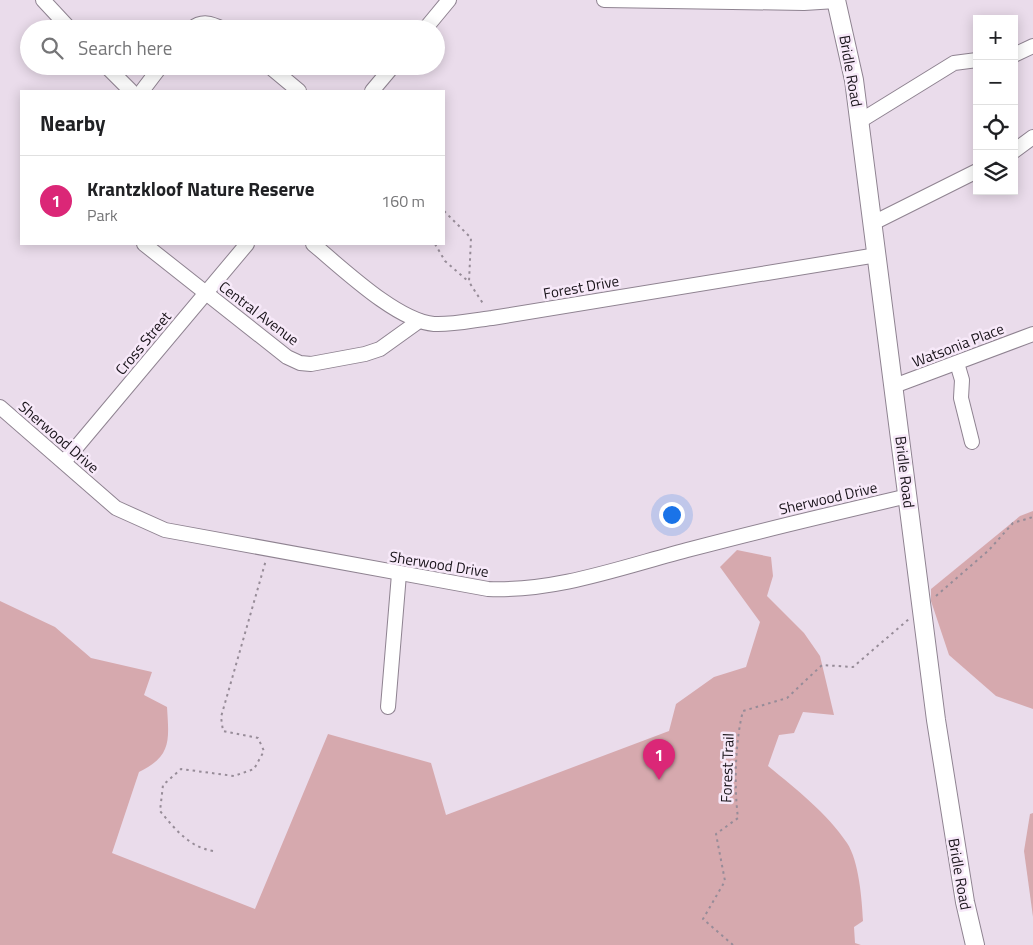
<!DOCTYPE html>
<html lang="en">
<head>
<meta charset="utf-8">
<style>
	:root { --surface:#fff; --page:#f6f6f6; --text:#202124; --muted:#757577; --line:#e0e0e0; --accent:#db2777 }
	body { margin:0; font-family:"Titillium Web",sans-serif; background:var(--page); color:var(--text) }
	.controls { position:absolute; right:15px; top:15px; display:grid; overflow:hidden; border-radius:0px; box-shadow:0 2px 12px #0003 }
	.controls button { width:45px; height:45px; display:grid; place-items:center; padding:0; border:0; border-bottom:1px solid var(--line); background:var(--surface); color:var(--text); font:25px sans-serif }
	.you { position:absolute; left:671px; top:514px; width:18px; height:18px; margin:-12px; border:4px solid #fff; border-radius:50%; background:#1a73e8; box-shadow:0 0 0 8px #1a73e833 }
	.badge { display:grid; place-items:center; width:32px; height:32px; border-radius:50%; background:var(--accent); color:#fff; font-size:16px; font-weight:700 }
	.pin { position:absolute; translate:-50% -41px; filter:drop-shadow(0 1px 2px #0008) }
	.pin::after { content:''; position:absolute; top:26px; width:18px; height:15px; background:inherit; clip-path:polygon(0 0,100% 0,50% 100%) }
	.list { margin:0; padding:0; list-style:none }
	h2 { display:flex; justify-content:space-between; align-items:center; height:65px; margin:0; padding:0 20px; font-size:21px }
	h2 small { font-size:16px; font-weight:400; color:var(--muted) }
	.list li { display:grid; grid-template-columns:32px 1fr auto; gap:15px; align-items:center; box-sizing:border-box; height:90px; padding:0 20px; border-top:1px solid var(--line) }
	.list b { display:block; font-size:19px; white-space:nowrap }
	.list p { margin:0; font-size:16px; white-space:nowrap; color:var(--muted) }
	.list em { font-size:16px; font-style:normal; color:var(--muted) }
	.icon { flex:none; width:28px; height:28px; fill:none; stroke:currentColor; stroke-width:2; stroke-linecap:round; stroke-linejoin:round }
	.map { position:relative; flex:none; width:1033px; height:945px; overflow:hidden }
	.search { position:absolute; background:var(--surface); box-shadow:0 2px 12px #0003; left:20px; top:20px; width:425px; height:55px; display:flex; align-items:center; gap:12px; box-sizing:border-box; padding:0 18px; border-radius:28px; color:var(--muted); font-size:19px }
	.panel { position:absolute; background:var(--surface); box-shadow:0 2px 12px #0003; left:20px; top:90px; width:425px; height:155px; border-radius:0px }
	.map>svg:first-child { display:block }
	.green { fill:#d6a9ae }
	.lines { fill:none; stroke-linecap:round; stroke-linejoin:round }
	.minor-casing { stroke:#8f8391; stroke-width:16 }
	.major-casing { stroke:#8f8391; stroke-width:20 }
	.path { stroke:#978c98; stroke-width:2; stroke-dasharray:2.5 4; stroke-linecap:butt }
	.minor { stroke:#fff; stroke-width:14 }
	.major { stroke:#fff; stroke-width:18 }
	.labels { text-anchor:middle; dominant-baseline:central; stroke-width:5; stroke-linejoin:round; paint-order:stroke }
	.street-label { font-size:15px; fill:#181319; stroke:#f7e9f9 }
</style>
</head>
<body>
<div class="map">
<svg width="1033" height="945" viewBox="0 0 1033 945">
	<rect width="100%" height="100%" fill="#eadceb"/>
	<!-- green -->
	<g class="green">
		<polygon points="1033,511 1033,709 996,696 949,655 931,601 931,589 1020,516"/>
		<path d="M737,550L771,557L773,576L767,596L804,633L820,656L834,715L803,712L794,733L779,735L768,766C796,789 827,813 847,843C859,861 862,900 863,921L854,927L855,943L861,945H0V601L55,627L91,658L152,672L144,695L167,707C169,740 172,756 139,772L112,853L255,909L328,734L431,763L446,815L669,731L676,704L714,677L746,667L760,622L720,567Z"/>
		<polygon points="1033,813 1033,917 1024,851 1030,814"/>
	</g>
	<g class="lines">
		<!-- minor casing -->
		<g class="minor-casing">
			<g id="minor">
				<polyline points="43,0 70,29"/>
				<polyline points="604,0 804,3 836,1"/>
				<path d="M191,29C202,20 211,23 223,29"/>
				<polyline points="425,29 449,0"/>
				<polyline points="1014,55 1033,46"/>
				<polyline points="106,66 131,91"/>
				<polyline points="269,66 299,91"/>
				<polyline points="142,91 161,66"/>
				<polyline points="372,91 393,66"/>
				<polyline points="860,121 954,63 977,60"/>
				<polyline points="1014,151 1033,137"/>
				<polyline points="873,223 977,171"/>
				<polyline points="144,244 287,357 300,363 311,364 365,354 380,349 419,321"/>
				<path d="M313,244C342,268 397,321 434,324C453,325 474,320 492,318L877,255"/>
				<polyline points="957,363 962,380 961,398 972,442"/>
				<polyline points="894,386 1033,334"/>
				<path d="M0,407L116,508L165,530L488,589C557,592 625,566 691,549C763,530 835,513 908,496"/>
				<polyline points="64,462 247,244"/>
				<polyline points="388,707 399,574"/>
			</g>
		</g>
		<!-- major casing -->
		<g class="major-casing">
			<polyline id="major" points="836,0 854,80 936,720 965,902 975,945"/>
		</g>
		<!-- path -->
		<g class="path">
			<polyline points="444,211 471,238 469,282 484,305"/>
			<polyline points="435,244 445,261 469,282"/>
			<polyline points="936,596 989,550 1013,523 1033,517"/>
			<path d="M213,851C189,847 175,829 160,811L163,785L181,769L234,776L254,769L264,751L258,738L223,731L221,717L266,560"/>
			<path d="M733,945L703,919L725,881L716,834L738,818C734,787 735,741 743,711L787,698L822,665L853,667L909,619"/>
		</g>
		<!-- minor -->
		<use href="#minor" class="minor"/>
		<!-- major -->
		<use href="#major" class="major"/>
	</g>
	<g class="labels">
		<!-- street labels -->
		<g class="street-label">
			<text transform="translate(851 71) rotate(80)">Bridle Road</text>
			<text transform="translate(581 287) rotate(-10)">Forest Drive</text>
			<text transform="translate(259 313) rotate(37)">Central Avenue</text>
			<text transform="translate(143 343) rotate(-50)">Cross Street</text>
			<text transform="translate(958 345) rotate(-21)">Watsonia Place</text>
			<text transform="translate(59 437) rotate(41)">Sherwood Drive</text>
			<text transform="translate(905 472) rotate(83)">Bridle Road</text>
			<text transform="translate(828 498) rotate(-13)">Sherwood Drive</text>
			<text transform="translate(439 564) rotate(9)">Sherwood Drive</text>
			<text transform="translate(727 768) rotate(-88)">Forest Trail</text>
			<text transform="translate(960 874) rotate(80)">Bridle Road</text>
		</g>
	</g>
</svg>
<div class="controls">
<button>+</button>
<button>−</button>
<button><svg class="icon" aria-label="locate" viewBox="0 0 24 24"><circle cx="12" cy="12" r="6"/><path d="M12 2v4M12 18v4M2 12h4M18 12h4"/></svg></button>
<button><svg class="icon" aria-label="layers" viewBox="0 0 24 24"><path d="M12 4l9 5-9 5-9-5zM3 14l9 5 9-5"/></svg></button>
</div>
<div class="you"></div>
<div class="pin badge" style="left:659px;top:780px">1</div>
<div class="search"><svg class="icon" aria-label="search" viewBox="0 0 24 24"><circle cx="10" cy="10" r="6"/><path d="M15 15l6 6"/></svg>Search here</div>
<section class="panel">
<h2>Nearby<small></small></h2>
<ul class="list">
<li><span class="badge">1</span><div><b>Krantzkloof Nature Reserve</b><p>Park</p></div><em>160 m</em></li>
</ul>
</section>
</div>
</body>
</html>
